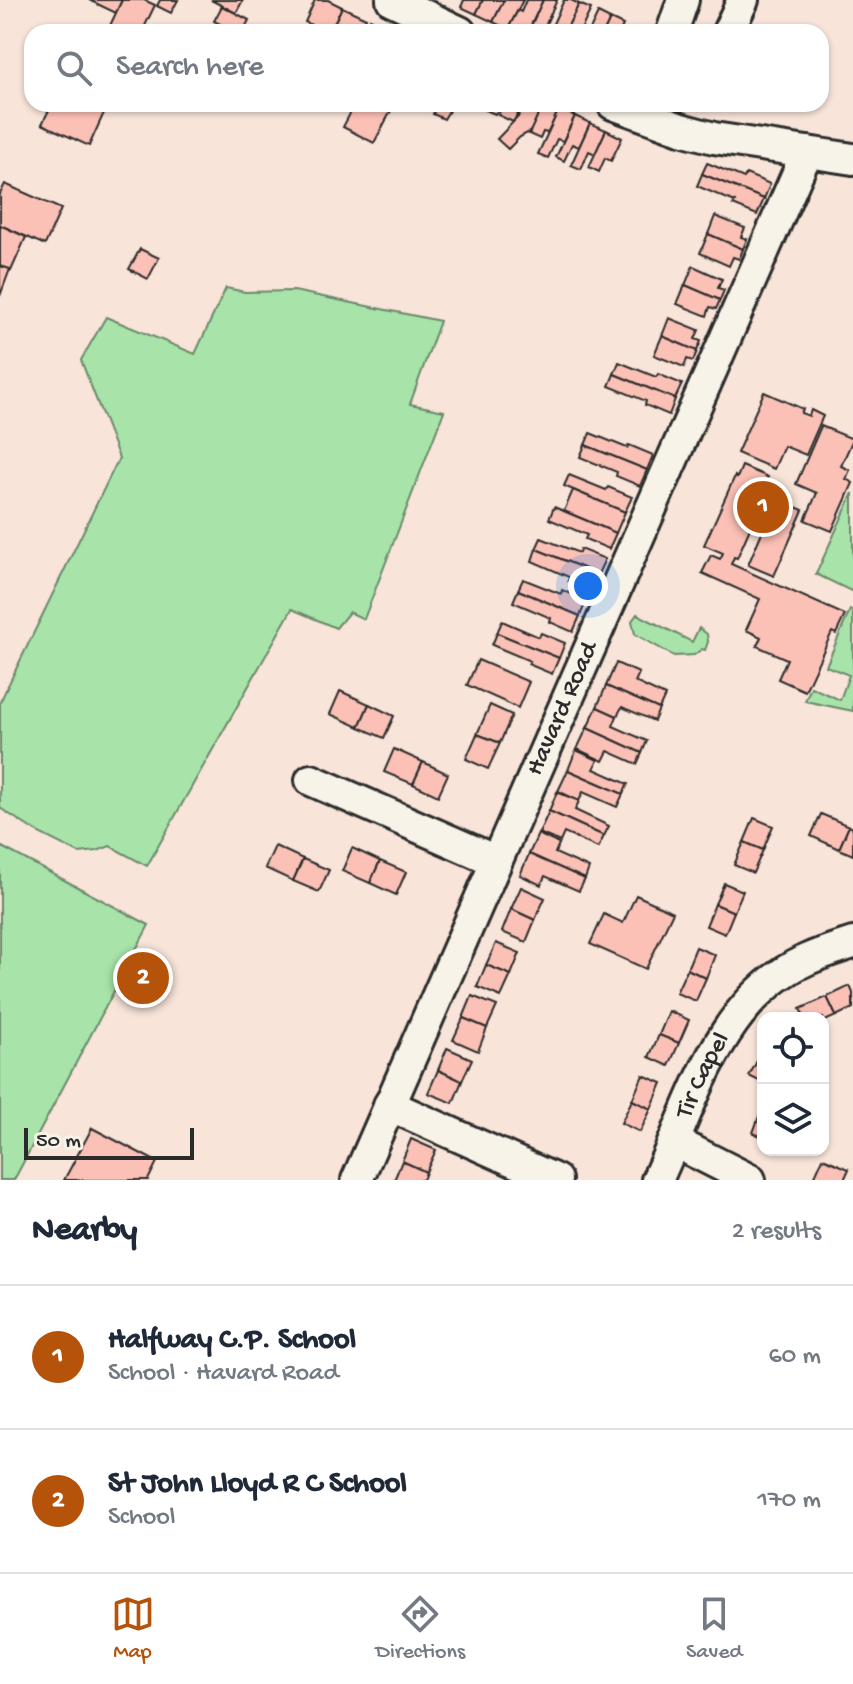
<!DOCTYPE html>
<html lang="en">
<head>
<meta charset="utf-8">
<style>
	:root { --surface:#fff; --page:#f2f2f3; --text:#1f2937; --muted:#747a83; --line:#e0e1e3; --accent:#b45309 }
	body { margin:0; font-family:"Gochi Hand",sans-serif; background:var(--page); color:var(--text) }
	.controls { position:absolute; right:24px; bottom:24px; display:grid; overflow:hidden; border-radius:16px; box-shadow:0 2px 6px #0004 }
	.controls button { width:72px; height:72px; display:grid; place-items:center; padding:0; border:0; border-bottom:2px solid var(--line); background:var(--surface); color:var(--text); font:40px sans-serif }
	.scale { position:absolute; left:24px; bottom:20px; width:170px; box-sizing:border-box; padding-left:8px; border:4px solid #2b2b2b; border-top:0; font-size:22px; line-height:28px; white-space:nowrap; color:#2b2b2b; -webkit-text-stroke:6px #f7f3e8; paint-order:stroke }
	.you { position:absolute; left:588px; top:586px; width:28px; height:28px; margin:-20px; border:6px solid #fff; border-radius:50%; background:#1a73e8; box-shadow:0 0 0 12px #1a73e833 }
	.badge { display:grid; place-items:center; width:52px; height:52px; border-radius:50%; background:var(--accent); color:#fff; font-size:26px; font-weight:700 }
	.pin { position:absolute; translate:-50% -50%; border:4px solid #fff; box-shadow:0 2px 8px #0006 }
	.list { margin:0; padding:0; list-style:none }
	h2 { display:flex; justify-content:space-between; align-items:center; height:104px; margin:0; padding:0 32px; font-size:34px }
	h2 small { font-size:26px; font-weight:400; color:var(--muted) }
	.list li { display:grid; grid-template-columns:52px 1fr auto; gap:24px; align-items:center; box-sizing:border-box; height:144px; padding:0 32px; border-top:2px solid var(--line) }
	.list b { display:block; font-size:30px; white-space:nowrap }
	.list p { margin:0; font-size:26px; white-space:nowrap; color:var(--muted) }
	.list em { font-size:26px; font-style:normal; color:var(--muted) }
	.icon { flex:none; width:44px; height:44px; fill:none; stroke:currentColor; stroke-width:2; stroke-linecap:round; stroke-linejoin:round }
	.map { position:relative; flex:none; width:853px; height:1180px; overflow:hidden }
	.search { position:absolute; background:var(--surface); box-shadow:0 2px 6px #0004; left:24px; right:24px; top:24px; height:88px; display:flex; align-items:center; gap:20px; box-sizing:border-box; padding:0 28px; border-radius:24px; color:var(--muted); font-size:30px }
	.sheet { height:392px; background:var(--surface) }
	nav { display:flex; justify-content:space-around; align-items:center; box-sizing:border-box; height:112px; border-top:2px solid var(--line); background:var(--surface); font-size:22px; color:var(--muted) }
	nav a { display:grid; justify-items:center; gap:4px }
	nav .on { color:var(--accent) }
	.map>svg:first-child { display:block }
	.green { fill:#a8e4aa; stroke:#6a886a; stroke-width:2 }
	.building { fill:#fcc1b6; stroke:#2b2b2b; stroke-width:2 }
	.lines { fill:none; stroke-linecap:round; stroke-linejoin:round }
	.minor-casing { stroke:#2b2b2b; stroke-width:36 }
	.minor { stroke:#f7f3e8; stroke-width:30 }
	.labels { text-anchor:middle; dominant-baseline:central; stroke-width:6; stroke-linejoin:round; paint-order:stroke }
	.street-label { font-size:26px; fill:#2b2b2b; stroke:#f7f3e8 }
</style>
</head>
<body>
<div class="map">
<svg width="853" height="1180" viewBox="0 0 853 1180">
	<rect width="100%" height="100%" fill="#f8e4d9"/>
	<filter id="ink" filterUnits="userSpaceOnUse"><feTurbulence type="fractalNoise" baseFrequency=".0125" numOctaves="2"/><feDisplacementMap in="SourceGraphic" scale="16" xChannelSelector="R" yChannelSelector="G"/><feConvolveMatrix kernelMatrix="1 2 1 2 8 2 1 2 1" color-interpolation-filters="sRGB"/></filter>
	<g filter="url(#ink)">
		<!-- green -->
		<g class="green">
			<polygon points="226,288 245,292 294,291 440,321 410,404 444,411 364,619 349,612 336,628 292,609 147,866 110,846 97,851 79,853 35,831 0,808 0,702 119,458 81,360 106,317 195,354"/>
			<polygon points="853,493 853,592 816,574"/>
			<polygon points="850,610 853,611 853,711 805,701 811,687 840,700 849,675 826,666"/>
			<polygon points="637,614 692,642 699,628 707,634 708,642 705,650 702,649 694,655 674,656 635,634 632,621"/>
			<polygon points="0,846 149,925 14,1180 0,1180"/>
		</g>
		<!-- building -->
		<g class="building">
			<polygon points="89,0 122,0 116,13"/>
			<polygon points="122,0 144,0 155,5 142,32 107,32"/>
			<polygon points="160,0 178,0 171,13 157,6"/>
			<polygon points="211,0 243,0 236,13"/>
			<polygon points="315,0 328,0 342,7 330,32 326,32 305,22"/>
			<polygon points="464,0 483,0 476,14 461,7"/>
			<polygon points="483,0 504,0 493,22 476,14"/>
			<polygon points="504,0 523,0 508,29 493,22"/>
			<polygon points="526,0 543,0 528,32 515,32 508,29 518,10 521,12"/>
			<polygon points="543,0 557,0 545,26 547,27 545,32 528,32"/>
			<polygon points="564,0 571,0 579,4 565,32 545,32 547,27 551,28"/>
			<polygon points="579,4 591,9 580,32 565,32"/>
			<polygon points="222,6 249,20 243,32 236,32 214,21"/>
			<polygon points="342,7 366,18 359,32 330,32"/>
			<polygon points="598,13 610,19 604,32 589,32"/>
			<polygon points="370,19 388,28 385,32 363,32"/>
			<polygon points="610,19 623,25 620,32 604,32"/>
			<polygon points="52,104 108,104 89,146 42,124"/>
			<polygon points="355,104 387,104 393,107 374,143 343,127"/>
			<polygon points="437,104 453,104 444,119 433,114"/>
			<polygon points="480,104 503,104 495,114 478,107"/>
			<polygon points="503,104 524,104 513,122 498,115"/>
			<polygon points="524,104 543,104 531,131 520,137 508,149 497,139 518,117"/>
			<polygon points="543,104 559,109 548,133 543,132 540,139 529,134"/>
			<polygon points="559,109 575,116 563,141 557,139 548,158 538,154"/>
			<polygon points="575,116 590,123 579,147 572,144 564,161 556,157"/>
			<polygon points="590,123 606,130 595,154 589,151 581,169 571,165"/>
			<polygon points="606,130 622,138 611,161 605,158 599,172 589,167"/>
			<polygon points="707,163 744,178 746,174 770,184 764,199 702,174"/>
			<polygon points="702,174 764,199 757,215 733,205 735,202 697,186"/>
			<polygon points="5,184 61,209 45,245 0,225 0,194"/>
			<polygon points="715,216 745,228 741,237 747,239 743,249 708,234"/>
			<polygon points="0,225 26,237 11,271 0,266"/>
			<polygon points="708,234 743,249 739,259 733,257 729,266 700,253"/>
			<polygon points="140,249 159,258 148,279 129,269"/>
			<polygon points="0,266 10,269 0,296"/>
			<polygon points="693,266 722,279 718,288 724,290 720,300 685,285"/>
			<polygon points="685,285 720,300 716,309 710,307 707,316 677,304"/>
			<polygon points="669,318 699,330 695,339 701,341 697,351 662,336"/>
			<polygon points="662,336 697,351 693,361 687,359 684,367 654,355"/>
			<polygon points="619,362 656,377 658,374 682,384 675,399 614,374"/>
			<polygon points="614,374 675,399 669,415 645,405 646,401 609,386"/>
			<polygon points="764,392 803,409 801,413 809,416 811,410 823,416 806,455 784,446 774,469 737,453"/>
			<polygon points="821,426 853,439 841,466 850,470 846,479 853,483 832,531 805,520 817,493 796,484"/>
			<polygon points="590,433 627,448 629,445 653,455 647,470 585,445"/>
			<polygon points="585,445 647,470 640,486 616,476 617,472 580,457"/>
			<polygon points="742,466 768,477 762,490 766,492 737,558 734,557 731,564 845,615 836,634 832,632 805,691 778,679 787,659 757,646 761,637 746,630 760,599 702,573 711,555 720,559 723,553 704,545 735,476 737,478"/>
			<polygon points="569,475 606,490 608,487 632,497 625,512 564,486"/>
			<polygon points="573,490 625,512 616,533 564,511"/>
			<polygon points="776,499 803,510 774,576 748,565"/>
			<polygon points="554,507 616,533 609,549 585,539 587,535 549,519"/>
			<polygon points="541,538 579,553 580,549 605,559 598,574 536,549"/>
			<polygon points="536,549 598,574 591,590 568,581 569,577 532,561"/>
			<polygon points="523,579 561,594 562,590 587,600 580,616 518,590"/>
			<polygon points="518,590 580,616 573,632 550,622 551,618 513,602"/>
			<polygon points="502,621 539,637 541,633 565,643 559,658 497,633"/>
			<polygon points="497,633 559,658 552,674 528,664 530,661 492,645"/>
			<polygon points="478,660 529,682 518,708 467,685"/>
			<polygon points="616,663 639,673 635,682 665,696 659,709 606,686"/>
			<polygon points="606,686 659,709 654,721 622,707 617,716 597,707"/>
			<polygon points="340,691 369,704 359,727 330,714"/>
			<polygon points="369,704 394,716 384,738 359,727"/>
			<polygon points="490,705 512,715 500,743 477,734"/>
			<polygon points="597,707 617,716 613,726 647,741 642,753 587,728"/>
			<polygon points="587,728 642,753 637,764 608,751 603,761 577,749"/>
			<polygon points="477,734 500,743 488,769 466,759"/>
			<polygon points="394,749 423,762 413,784 384,772"/>
			<polygon points="576,750 598,760 594,769 628,784 623,794 568,770"/>
			<polygon points="423,762 448,774 438,796 413,784"/>
			<polygon points="568,770 623,794 617,807 583,792 579,801 558,791"/>
			<polygon points="557,792 579,801 575,810 609,826 604,836 549,811"/>
			<polygon points="549,811 604,836 598,848 564,833 560,842 539,833"/>
			<polygon points="821,814 849,826 839,849 811,836"/>
			<polygon points="754,818 773,826 763,850 744,842"/>
			<polygon points="849,826 853,828 853,855 839,849"/>
			<polygon points="538,834 559,844 555,853 589,868 585,879 529,854"/>
			<polygon points="744,842 763,850 753,873 734,865"/>
			<polygon points="275,846 303,859 293,881 265,868"/>
			<polygon points="352,848 380,861 370,883 342,871"/>
			<polygon points="529,854 585,879 579,891 545,876 541,885 520,875"/>
			<polygon points="303,859 329,870 319,892 293,881"/>
			<polygon points="380,861 406,872 396,895 370,883"/>
			<polygon points="724,883 743,891 734,912 715,904"/>
			<polygon points="521,887 545,898 535,920 511,909"/>
			<polygon points="636,895 673,912 646,969 590,944 604,914 623,923"/>
			<polygon points="715,904 734,912 725,934 706,926"/>
			<polygon points="511,909 535,920 526,942 502,932"/>
			<polygon points="496,943 520,953 511,975 486,965"/>
			<polygon points="696,947 715,955 706,978 687,969"/>
			<polygon points="486,965 511,975 501,997 477,987"/>
			<polygon points="687,969 706,978 696,1001 676,993"/>
			<polygon points="850,986 853,993 853,1008 836,1016 827,997"/>
			<polygon points="472,996 497,1006 487,1028 463,1018"/>
			<polygon points="827,997 836,1016 823,1022 823,1018 805,1018 800,1009"/>
			<polygon points="669,1011 689,1020 679,1043 659,1035"/>
			<polygon points="463,1018 487,1028 478,1051 453,1040"/>
			<polygon points="659,1035 679,1043 669,1066 649,1057"/>
			<polygon points="447,1048 472,1059 462,1081 438,1070"/>
			<polygon points="763,1050 763,1083 749,1076"/>
			<polygon points="438,1070 462,1081 453,1103 428,1093"/>
			<polygon points="643,1075 662,1083 651,1109 632,1100"/>
			<polygon points="632,1100 651,1109 640,1132 621,1123"/>
			<polygon points="761,1111 763,1112 763,1137 753,1133"/>
			<polygon points="92,1128 157,1162 148,1180 64,1180"/>
			<polygon points="411,1139 436,1150 426,1172 402,1161"/>
			<polygon points="823,1158 849,1169 844,1180 813,1180"/>
			<polygon points="402,1161 426,1172 423,1180 394,1180"/>
		</g>
		<g class="lines">
			<!-- minor casing -->
			<g class="minor-casing">
				<g id="minor">
					<polyline points="392,0 460,32"/>
					<polyline points="672,32 683,0"/>
					<polyline points="728,32 743,0"/>
					<polyline points="613,104 681,129 714,138 853,159"/>
					<polyline points="311,780 496,861"/>
					<polyline points="389,1105 556,1180"/>
					<polyline points="675,1142 750,1180"/>
					<path id="s1" d="M357,1180L807,152"/>
					<path id="s2" d="M657,1180C694,1101 719,1000 806,960C821,953 838,948 853,943"/>
				</g>
			</g>
			<!-- minor -->
			<use href="#minor" class="minor"/>
		</g>
	</g>
	<g class="labels">
		<!-- street labels -->
		<g class="street-label">
			<text stroke="none"><textPath href="#s1" startOffset="514">Havard Road</textPath></text>
			<text stroke="none"><textPath href="#s2" startOffset="114">Tir Capel</textPath></text>
		</g>
	</g>
</svg>
<div class="controls">
<button><svg class="icon" aria-label="locate" viewBox="0 0 24 24"><circle cx="12" cy="12" r="6"/><path d="M12 2v4M12 18v4M2 12h4M18 12h4"/></svg></button>
<button><svg class="icon" aria-label="layers" viewBox="0 0 24 24"><path d="M12 4l9 5-9 5-9-5zM3 14l9 5 9-5"/></svg></button>
</div>
<div class="scale">50 m</div>
<div class="you"></div>
<div class="pin badge" style="left:763px;top:507px">1</div>
<div class="pin badge" style="left:143px;top:978px">2</div>
<div class="search"><svg class="icon" aria-label="search" viewBox="0 0 24 24"><circle cx="10" cy="10" r="6"/><path d="M15 15l6 6"/></svg>Search here</div>
</div>
<section class="sheet">
<h2>Nearby<small>2 results</small></h2>
<ul class="list">
<li><span class="badge">1</span><div><b>Halfway C.P. School</b><p>School · Havard Road</p></div><em>60 m</em></li>
<li><span class="badge">2</span><div><b>St John Lloyd R C School</b><p>School</p></div><em>170 m</em></li>
</ul>
</section>
<nav>
<a class="on"><svg class="icon" aria-label="map" viewBox="0 0 24 24"><path d="M3 6l6-2 6 2 6-2v14l-6 2-6-2-6 2zM9 4v14M15 6v14"/></svg>Map</a>
<a><svg class="icon" aria-label="directions" viewBox="0 0 24 24"><path d="M12 3l9 9-9 9-9-9zM9 14v-3h6M13 9l2 2-2 2"/></svg>Directions</a>
<a><svg class="icon" aria-label="saved" viewBox="0 0 24 24"><path d="M7 4h10v16l-5-4-5 4z"/></svg>Saved</a>
</nav>
</body>
</html>
